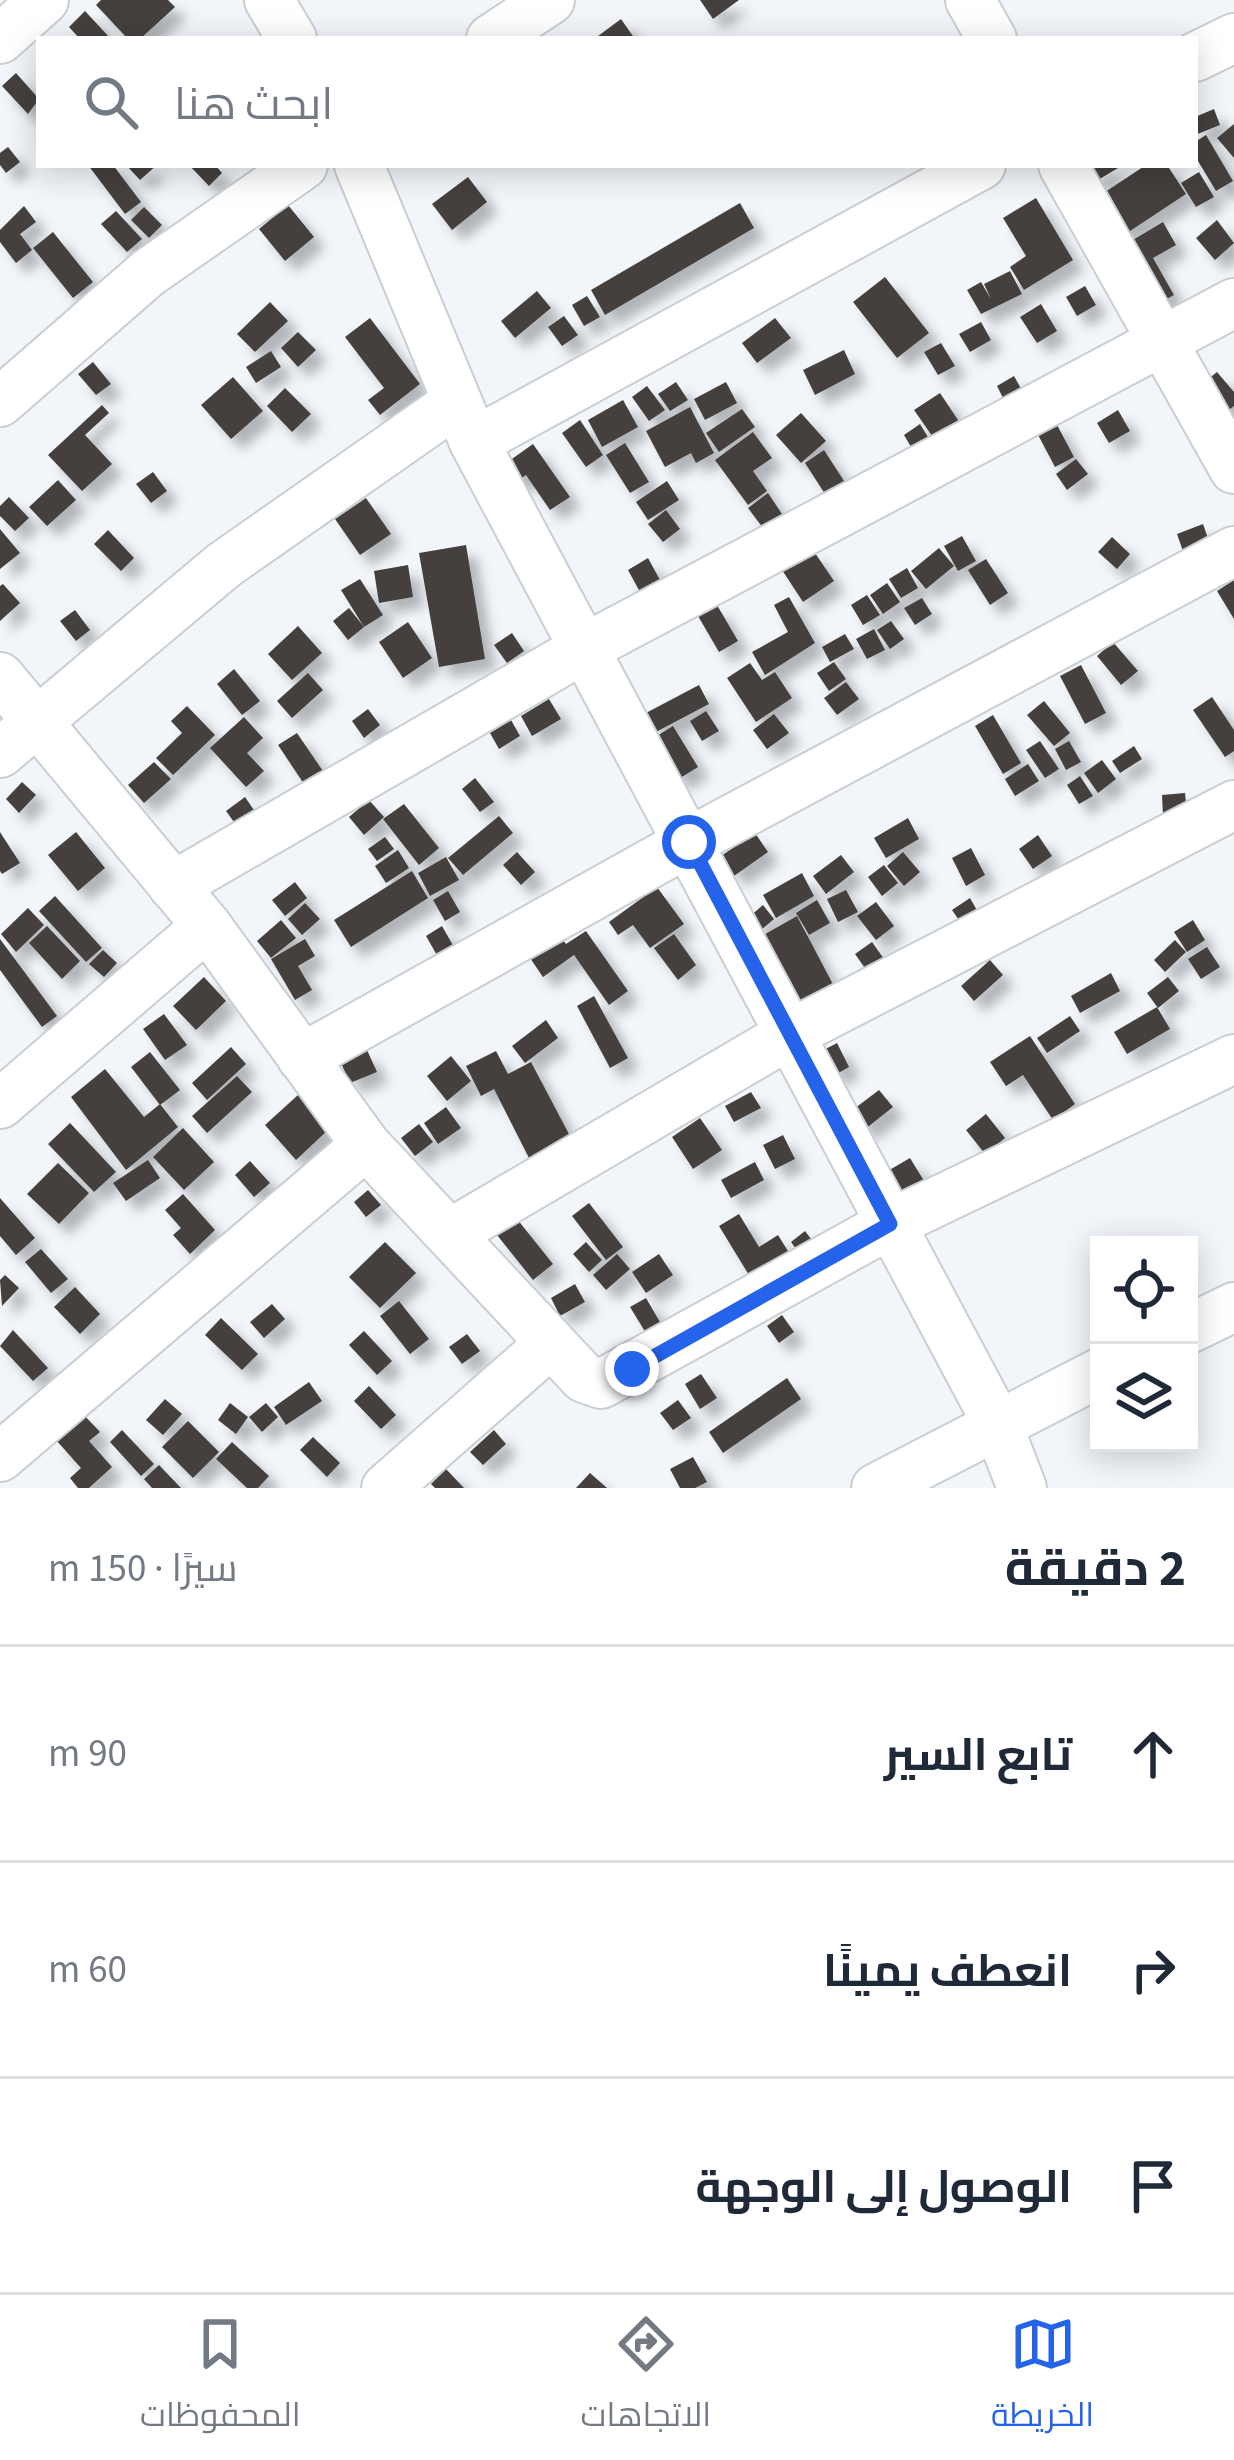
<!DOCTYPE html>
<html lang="ar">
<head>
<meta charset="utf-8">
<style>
	:root { --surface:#fff; --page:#f6f6f7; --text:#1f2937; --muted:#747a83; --line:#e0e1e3; --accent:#2563eb }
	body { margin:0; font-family:"Source Sans 3",Cairo,sans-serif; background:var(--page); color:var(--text); direction:rtl }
	.controls { position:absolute; right:36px; bottom:36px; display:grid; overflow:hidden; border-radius:0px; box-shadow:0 6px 30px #0003 }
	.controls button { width:108px; height:108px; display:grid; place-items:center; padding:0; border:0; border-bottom:3px solid var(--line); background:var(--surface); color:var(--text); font:60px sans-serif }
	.stop { position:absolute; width:36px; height:36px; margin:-27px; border:9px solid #2563eb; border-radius:50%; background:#fff }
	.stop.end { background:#2563eb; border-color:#fff; box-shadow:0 3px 12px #0008 }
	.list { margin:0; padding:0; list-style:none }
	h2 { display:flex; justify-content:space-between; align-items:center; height:156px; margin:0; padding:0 48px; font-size:51px }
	h2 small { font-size:39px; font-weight:400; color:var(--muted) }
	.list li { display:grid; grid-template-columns:78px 1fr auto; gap:36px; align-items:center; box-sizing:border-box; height:216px; padding:0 48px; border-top:3px solid var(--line) }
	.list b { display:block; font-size:45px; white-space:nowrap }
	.list em { font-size:39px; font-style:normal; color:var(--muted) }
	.icon { flex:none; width:66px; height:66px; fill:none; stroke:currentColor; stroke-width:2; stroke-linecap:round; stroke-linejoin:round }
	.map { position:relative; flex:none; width:1234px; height:1488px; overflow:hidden; direction:ltr }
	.search { position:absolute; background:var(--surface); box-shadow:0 6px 30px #0003; left:36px; right:36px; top:36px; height:132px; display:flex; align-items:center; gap:30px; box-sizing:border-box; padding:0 42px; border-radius:0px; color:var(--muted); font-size:45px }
	.sheet { height:804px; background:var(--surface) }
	nav { display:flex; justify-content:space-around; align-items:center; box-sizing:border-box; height:168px; border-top:3px solid var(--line); background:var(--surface); font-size:33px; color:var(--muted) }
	nav a { display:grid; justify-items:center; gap:6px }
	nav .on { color:var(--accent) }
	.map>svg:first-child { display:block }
	.building { fill:#44413d; filter:url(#shadow) }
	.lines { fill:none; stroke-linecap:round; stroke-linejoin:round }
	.minor-casing { stroke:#c9ced2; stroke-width:52 }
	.minor { stroke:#fff; stroke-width:48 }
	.route { stroke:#2563eb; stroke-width:15 }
</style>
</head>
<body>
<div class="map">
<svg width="1234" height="1488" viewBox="0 0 1234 1488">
	<defs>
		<filter id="shadow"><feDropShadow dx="11" dy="11" stdDeviation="6" flood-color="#0004"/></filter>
	</defs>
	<rect width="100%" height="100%" fill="#f2f6fb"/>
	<!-- building -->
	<g class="building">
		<polygon points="101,0 168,0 175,7 140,39 128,39 96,5"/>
		<polygon points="700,0 739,0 713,19"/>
		<polygon points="85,11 111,39 80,39 69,27"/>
		<polygon points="621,19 635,39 594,39"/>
		<polygon points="16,73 39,99 28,114 2,86"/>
		<polygon points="1214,109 1220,125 1195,135 1195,117"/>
		<polygon points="1234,124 1234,158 1217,138"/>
		<polygon points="1206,135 1233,181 1216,191 1195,156 1195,142"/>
		<polygon points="8,147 20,162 6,173 0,165 0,153"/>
		<polygon points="88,165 113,165 141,202 125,214"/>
		<polygon points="126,165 157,165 140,180"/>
		<polygon points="189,165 215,165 222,173 209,186"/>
		<polygon points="1094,165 1123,165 1093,183 1085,170"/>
		<polygon points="1146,165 1167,165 1186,194 1121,237 1096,198"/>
		<polygon points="1199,172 1214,197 1196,207 1181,183"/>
		<polygon points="468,177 487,202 452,230 432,204"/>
		<polygon points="1036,198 1073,260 1024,290 1010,267 1026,256 1003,218"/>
		<polygon points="740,203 754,228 605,315 591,290"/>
		<polygon points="288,205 314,237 285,261 259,229"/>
		<polygon points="24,206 36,222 20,234 32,250 16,263 0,242 0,230"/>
		<polygon points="144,207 162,225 149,238 131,220"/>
		<polygon points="116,211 142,239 127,252 101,224"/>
		<polygon points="1217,220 1234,243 1215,260 1196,238"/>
		<polygon points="1163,222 1176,245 1153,258 1174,295 1154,306 1121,247"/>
		<polygon points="53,232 93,282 73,298 33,248"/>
		<polygon points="1010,271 1022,294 981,314 967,290 981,282 991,299 984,284"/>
		<polygon points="885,277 929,333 897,358 853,302"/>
		<polygon points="1085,286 1096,305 1077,316 1066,297"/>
		<polygon points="537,291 551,308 515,338 501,321"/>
		<polygon points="587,296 600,317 584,326 572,305"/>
		<polygon points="270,302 288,321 255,352 237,334"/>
		<polygon points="1041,304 1057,331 1037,343 1020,317"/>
		<polygon points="564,316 578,335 562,346 548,327"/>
		<polygon points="370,318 420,384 380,415 368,400 384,388 345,337"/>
		<polygon points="775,318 791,338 757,363 742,343"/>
		<polygon points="981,322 991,340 970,352 959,334"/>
		<polygon points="298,332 316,350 298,367 281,348"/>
		<polygon points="941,343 955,366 938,375 924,352"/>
		<polygon points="844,350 855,374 815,395 803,370"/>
		<polygon points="271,351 281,367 256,383 246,367"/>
		<polygon points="93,362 111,384 96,395 78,374"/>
		<polygon points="1217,372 1234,392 1234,406 1225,413 1202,384"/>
		<polygon points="1014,376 1024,394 1006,404 997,386"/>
		<polygon points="233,377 263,411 231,439 201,405"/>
		<polygon points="676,382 688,400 670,411 658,394"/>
		<polygon points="726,382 737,403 705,420 694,399"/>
		<polygon points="647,386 665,410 649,421 632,397"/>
		<polygon points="285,388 311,414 292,432 267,406"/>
		<polygon points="940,393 962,426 937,443 914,410"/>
		<polygon points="623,400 638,427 602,447 588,420"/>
		<polygon points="102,405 109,413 85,435 112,464 82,491 48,455"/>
		<polygon points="690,407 714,453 696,463 691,453 665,467 646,431"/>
		<polygon points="742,409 755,427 719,452 706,433"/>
		<polygon points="1118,410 1130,431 1109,443 1097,423"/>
		<polygon points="801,413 826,441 801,463 776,435"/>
		<polygon points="580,420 603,455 586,467 562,433"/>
		<polygon points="1055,421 1074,457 1055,467 1036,431"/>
		<polygon points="920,424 931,442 914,452 904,435"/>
		<polygon points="753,432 772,458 753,471 767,491 748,505 715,460"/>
		<polygon points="625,443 649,482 630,493 606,455"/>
		<polygon points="533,444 570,497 550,510 526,475 514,483 502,466"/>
		<polygon points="824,450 846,484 827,497 805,463"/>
		<polygon points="1076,459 1088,474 1067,490 1056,474"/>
		<polygon points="153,472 167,491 151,503 136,484"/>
		<polygon points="58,480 76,500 47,526 29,507"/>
		<polygon points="667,481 679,500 648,520 636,502"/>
		<polygon points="768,493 782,514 763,528 748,508"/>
		<polygon points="9,497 29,518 15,531 0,516 0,506"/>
		<polygon points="366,498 391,534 360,555 335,519"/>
		<polygon points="666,510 680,529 663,542 648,524"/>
		<polygon points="1203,524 1210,544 1184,554 1177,534"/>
		<polygon points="0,529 20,553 0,569"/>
		<polygon points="108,530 134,558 121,571 94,544"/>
		<polygon points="962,536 976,561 958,571 944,546"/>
		<polygon points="1112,537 1130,554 1117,569 1098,552"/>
		<polygon points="466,545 485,659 439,667 419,553"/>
		<polygon points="939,548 954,566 926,589 911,571"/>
		<polygon points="813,550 834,581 803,602 782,570"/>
		<polygon points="648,558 660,580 640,592 628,570"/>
		<polygon points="986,559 1008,593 990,605 968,570"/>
		<polygon points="408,565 413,597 379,603 374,571"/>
		<polygon points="907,568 918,588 901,598 889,579"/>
		<polygon points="360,579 383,615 364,627 341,590"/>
		<polygon points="1234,580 1234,619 1217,591"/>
		<polygon points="887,583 900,602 883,614 870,595"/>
		<polygon points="3,584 20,603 0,621 0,586"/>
		<polygon points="867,595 880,615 863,625 851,605"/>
		<polygon points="789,597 815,643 765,675 752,652 788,632 774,605"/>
		<polygon points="922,598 932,614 915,625 904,608"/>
		<polygon points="717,605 738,641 719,652 698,616"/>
		<polygon points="349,608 364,627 348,640 333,621"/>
		<polygon points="75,610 90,630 76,641 60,621"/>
		<polygon points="891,621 904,639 890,649 877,630"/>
		<polygon points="408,622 432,658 403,678 379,642"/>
		<polygon points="298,626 322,653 292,680 268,654"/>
		<polygon points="874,629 885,650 867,659 856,639"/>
		<polygon points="512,633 524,651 507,663 494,645"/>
		<polygon points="845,634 854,649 830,662 822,647"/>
		<polygon points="1113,642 1138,671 1121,685 1097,656"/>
		<polygon points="834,662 846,679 829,691 817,673"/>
		<polygon points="750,663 762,680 775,672 792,698 756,722 727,678"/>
		<polygon points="1081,665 1106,713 1085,724 1060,676"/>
		<polygon points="234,669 260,701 242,715 217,684"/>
		<polygon points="308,673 323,690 292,718 277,701"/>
		<polygon points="846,682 859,699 837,715 824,698"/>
		<polygon points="699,685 709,704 654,733 644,714"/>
		<polygon points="1212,697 1234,730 1234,751 1225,757 1193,710"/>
		<polygon points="549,699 561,719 532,736 521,716"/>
		<polygon points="1044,701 1070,733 1054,746 1027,715"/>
		<polygon points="187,706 215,735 173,775 156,758 182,733 171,721"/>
		<polygon points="368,709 380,725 364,738 352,721"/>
		<polygon points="706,711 719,731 702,741 690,721"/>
		<polygon points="774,714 789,733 767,749 753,730"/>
		<polygon points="993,715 1021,763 1003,774 975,726"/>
		<polygon points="244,717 263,738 247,753 264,771 246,787 210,748"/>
		<polygon points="511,720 520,736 499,749 490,733"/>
		<polygon points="673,726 698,767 677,780 652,739"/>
		<polygon points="297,733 327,777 308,790 278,745"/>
		<polygon points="1040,741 1059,769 1045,778 1026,750"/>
		<polygon points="1069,741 1081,762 1066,770 1055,749"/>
		<polygon points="1134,746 1142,759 1120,773 1112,761"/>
		<polygon points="1102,760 1116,779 1098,793 1084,773"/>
		<polygon points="154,762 171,779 144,803 128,785"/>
		<polygon points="1028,764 1039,781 1015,796 1005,779"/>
		<polygon points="1080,776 1093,796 1079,804 1067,785"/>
		<polygon points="475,778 494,802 480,812 462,789"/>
		<polygon points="22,782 36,795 19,813 6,799"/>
		<polygon points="1185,793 1187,813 1163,816 1162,795"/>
		<polygon points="245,797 258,816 239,829 226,811"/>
		<polygon points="369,800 384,817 364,835 349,817"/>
		<polygon points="404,804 439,848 419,865 383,819"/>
		<polygon points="499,816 513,833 463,875 448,858"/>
		<polygon points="908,818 919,839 886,858 874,838"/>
		<polygon points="0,832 20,863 2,874 0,871"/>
		<polygon points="76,832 105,868 78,891 48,855"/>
		<polygon points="755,833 768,852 734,876 721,856"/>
		<polygon points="1038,835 1052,856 1033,869 1019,849"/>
		<polygon points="385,837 394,849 377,861 368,849"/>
		<polygon points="971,848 985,875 966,886 952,858"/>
		<polygon points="398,850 409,868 386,883 375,866"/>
		<polygon points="517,852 535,872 521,885 503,865"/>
		<polygon points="903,852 920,872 904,886 887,866"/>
		<polygon points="841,855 854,872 826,894 813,876"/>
		<polygon points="446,857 459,880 430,896 418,873"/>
		<polygon points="884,865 898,883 882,896 868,877"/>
		<polygon points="412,871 428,898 351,947 334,920"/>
		<polygon points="802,873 814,896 776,918 763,895"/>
		<polygon points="295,882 307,898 285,916 272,900"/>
		<polygon points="657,887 684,924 650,948 633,925 618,935 609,922"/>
		<polygon points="846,890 858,912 838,922 827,899"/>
		<polygon points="448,891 460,912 445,921 433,900"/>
		<polygon points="55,896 102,948 86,962 39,911"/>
		<polygon points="970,898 982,919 965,929 952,910"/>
		<polygon points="817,900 830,923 809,935 796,913"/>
		<polygon points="876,902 894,926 876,940 857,916"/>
		<polygon points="305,903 320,919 302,935 288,919"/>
		<polygon points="763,905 774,919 760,931 749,917"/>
		<polygon points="28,908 44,925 16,952 1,934"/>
		<polygon points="797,916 836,990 799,1010 760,937"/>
		<polygon points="281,920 296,938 271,958 257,941"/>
		<polygon points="1193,920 1205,940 1187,952 1174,932"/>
		<polygon points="47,926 80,961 62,979 29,943"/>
		<polygon points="442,926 454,947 438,957 426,936"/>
		<polygon points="586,931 628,991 609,1005 574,955 543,977 530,958 560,936 566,944"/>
		<polygon points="674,934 696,965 678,980 654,948"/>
		<polygon points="0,939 57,1016 42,1027 0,970"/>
		<polygon points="305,939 315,956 298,966 312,990 295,1000 271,959"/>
		<polygon points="1175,940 1186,952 1165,972 1154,960"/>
		<polygon points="872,942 884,959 867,971 855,954"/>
		<polygon points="1207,947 1220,967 1201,979 1188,959"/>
		<polygon points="103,950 117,963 104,977 89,964"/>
		<polygon points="990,960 1003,975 974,1001 961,986"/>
		<polygon points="1111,973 1120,991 1080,1013 1071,996"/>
		<polygon points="204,977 226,1001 196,1030 173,1006"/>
		<polygon points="1168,977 1179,991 1158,1008 1147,993"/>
		<polygon points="594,996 628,1058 610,1068 577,1006"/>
		<polygon points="1157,1007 1170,1029 1127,1054 1114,1032"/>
		<polygon points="164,1014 187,1045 165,1060 143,1029"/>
		<polygon points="1070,1016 1080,1031 1047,1053 1037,1038"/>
		<polygon points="546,1020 558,1038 525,1063 512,1046"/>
		<polygon points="1030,1036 1075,1104 1053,1120 1023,1075 1006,1086 990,1062"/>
		<polygon points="837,1043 849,1067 833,1076 820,1052"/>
		<polygon points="231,1047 246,1064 207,1100 192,1083"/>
		<polygon points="367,1050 377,1072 350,1083 340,1061"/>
		<polygon points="496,1051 508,1074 531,1062 570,1136 529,1158 494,1089 481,1096 466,1066"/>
		<polygon points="150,1052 180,1090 160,1105 131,1067"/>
		<polygon points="451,1056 471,1081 447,1101 427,1076"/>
		<polygon points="105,1069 144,1117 160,1104 178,1127 126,1170 71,1097"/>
		<polygon points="237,1076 252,1092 207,1133 192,1116"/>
		<polygon points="879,1090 893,1107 864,1130 850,1112"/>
		<polygon points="751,1092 761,1108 734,1122 725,1106"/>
		<polygon points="298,1095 329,1129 296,1160 265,1125"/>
		<polygon points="446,1107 461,1128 438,1144 424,1123"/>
		<polygon points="986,1114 1005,1138 985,1154 966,1130"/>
		<polygon points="700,1118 722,1150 693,1169 672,1137"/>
		<polygon points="70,1123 116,1172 94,1192 48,1144"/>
		<polygon points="419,1124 433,1142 415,1156 401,1138"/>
		<polygon points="183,1128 214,1162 184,1190 153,1157"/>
		<polygon points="783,1135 795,1159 775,1169 763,1145"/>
		<polygon points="910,1158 929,1189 904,1204 886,1172"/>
		<polygon points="148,1160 160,1178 126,1201 113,1183"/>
		<polygon points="250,1161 270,1183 254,1197 235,1175"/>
		<polygon points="755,1162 764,1180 731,1198 721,1180"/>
		<polygon points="58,1163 89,1193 59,1224 27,1194"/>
		<polygon points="368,1190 381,1205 366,1217 354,1202"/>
		<polygon points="183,1194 215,1230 190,1254 173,1235 181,1228 165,1210"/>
		<polygon points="0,1198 35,1238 16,1255 0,1236"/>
		<polygon points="589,1203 623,1247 606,1260 572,1216"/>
		<polygon points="739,1214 759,1247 778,1235 791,1256 752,1280 719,1226"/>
		<polygon points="517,1219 553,1264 533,1280 497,1235"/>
		<polygon points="805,1231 818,1248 803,1259 791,1242"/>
		<polygon points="385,1242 416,1273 380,1308 349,1277"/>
		<polygon points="586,1242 602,1260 589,1272 573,1254"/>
		<polygon points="41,1249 68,1279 51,1293 25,1262"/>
		<polygon points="617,1254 630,1269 606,1290 593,1275"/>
		<polygon points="659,1254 673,1275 646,1293 632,1272"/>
		<polygon points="5,1275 19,1288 2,1306 0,1280"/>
		<polygon points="575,1284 585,1302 560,1316 551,1298"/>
		<polygon points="75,1287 100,1314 80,1334 54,1307"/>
		<polygon points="646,1298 664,1329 649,1338 630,1307"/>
		<polygon points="399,1301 429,1339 410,1354 380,1316"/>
		<polygon points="272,1304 285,1319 264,1338 250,1322"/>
		<polygon points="782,1315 794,1332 779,1343 767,1326"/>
		<polygon points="221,1318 258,1354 242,1370 205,1335"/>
		<polygon points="13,1330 48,1368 33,1381 0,1346"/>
		<polygon points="364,1331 392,1361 377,1375 349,1345"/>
		<polygon points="467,1334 480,1351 462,1364 449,1347"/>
		<polygon points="701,1374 717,1398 700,1409 685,1384"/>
		<polygon points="787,1378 801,1399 723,1453 709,1432"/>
		<polygon points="309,1382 322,1401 286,1425 274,1407"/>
		<polygon points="369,1386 396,1415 381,1429 354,1401"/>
		<polygon points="165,1399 182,1414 163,1435 146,1420"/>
		<polygon points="678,1400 691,1418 673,1430 660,1413"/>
		<polygon points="230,1403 248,1417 236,1434 218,1420"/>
		<polygon points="266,1403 278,1417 262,1432 249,1417"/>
		<polygon points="84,1415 100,1432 89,1441 112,1467 89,1488 78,1488 70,1478 81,1468 56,1440"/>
		<polygon points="188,1421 219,1452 193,1478 162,1447"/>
		<polygon points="122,1430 154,1464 141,1476 110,1442"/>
		<polygon points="494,1430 506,1444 483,1465 470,1452"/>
		<polygon points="313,1437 340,1463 327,1477 300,1450"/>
		<polygon points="232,1442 269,1476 258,1488 247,1488 216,1459"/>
		<polygon points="693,1457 707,1482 695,1488 680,1488 670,1469"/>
		<polygon points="159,1465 181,1488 152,1488 144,1479"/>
		<polygon points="446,1469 464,1488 435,1488 431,1484"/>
		<polygon points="590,1473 607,1488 576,1488"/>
	</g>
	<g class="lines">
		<!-- minor casing -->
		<g class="minor-casing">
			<g id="minor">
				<polyline points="269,0 292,39"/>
				<polyline points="970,0 992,39"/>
				<polyline points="0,39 44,0"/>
				<polyline points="491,39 550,0"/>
				<polyline points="1195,57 1234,38"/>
				<polyline points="359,165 474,442 997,1423 1022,1488"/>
				<polyline points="1063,165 1234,469"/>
				<polyline points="0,402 148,273 303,165"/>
				<polyline points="474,442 981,165"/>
				<polyline points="0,677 207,926 366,1145 584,1378 601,1384 890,1224 1234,1059"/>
				<polyline points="0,753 224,565 457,402"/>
				<polyline points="173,886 585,648 1234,303"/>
				<polyline points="302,1058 689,842 1234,551"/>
				<polyline points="0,1104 207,926"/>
				<polyline points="451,1233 792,1033 1234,805"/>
				<polyline points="1189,1329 1234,1307"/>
				<polyline points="0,1457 366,1145"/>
				<polyline points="386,1488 551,1343"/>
				<polyline points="876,1488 1099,1373"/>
			</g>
		</g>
		<!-- minor -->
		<use href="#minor" class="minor"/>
	</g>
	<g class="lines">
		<!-- route -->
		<polyline class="route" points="632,1369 890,1224 689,842"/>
	</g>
</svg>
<div class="controls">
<button><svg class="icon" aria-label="locate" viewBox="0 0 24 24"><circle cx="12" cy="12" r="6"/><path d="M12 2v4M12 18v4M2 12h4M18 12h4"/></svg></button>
<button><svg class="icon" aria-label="layers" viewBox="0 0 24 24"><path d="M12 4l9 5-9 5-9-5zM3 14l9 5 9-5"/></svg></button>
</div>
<div class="stop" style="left:689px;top:842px"></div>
<div class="stop end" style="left:632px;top:1369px"></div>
<div class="search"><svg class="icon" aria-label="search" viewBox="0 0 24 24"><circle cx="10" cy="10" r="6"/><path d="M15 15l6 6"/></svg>ابحث هنا</div>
</div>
<section class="sheet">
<h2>2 دقيقة<small>سيرًا · 150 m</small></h2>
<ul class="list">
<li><svg class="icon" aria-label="ahead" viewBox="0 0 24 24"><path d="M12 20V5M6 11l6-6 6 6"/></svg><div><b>تابع السير</b></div><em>90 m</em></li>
<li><svg class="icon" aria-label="right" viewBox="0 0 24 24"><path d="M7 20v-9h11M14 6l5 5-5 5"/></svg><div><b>انعطف يمينًا</b></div><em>60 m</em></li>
<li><svg class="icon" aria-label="arrive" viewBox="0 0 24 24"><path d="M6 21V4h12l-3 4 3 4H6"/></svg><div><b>الوصول إلى الوجهة</b></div></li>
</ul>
</section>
<nav>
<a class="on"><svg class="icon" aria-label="map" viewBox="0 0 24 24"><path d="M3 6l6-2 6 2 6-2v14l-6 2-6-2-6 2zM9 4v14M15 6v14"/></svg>الخريطة</a>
<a><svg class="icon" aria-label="directions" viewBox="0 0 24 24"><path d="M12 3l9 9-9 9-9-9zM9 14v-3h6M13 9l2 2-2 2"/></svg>الاتجاهات</a>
<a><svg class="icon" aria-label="saved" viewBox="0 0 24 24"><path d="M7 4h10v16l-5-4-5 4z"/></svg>المحفوظات</a>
</nav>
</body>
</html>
